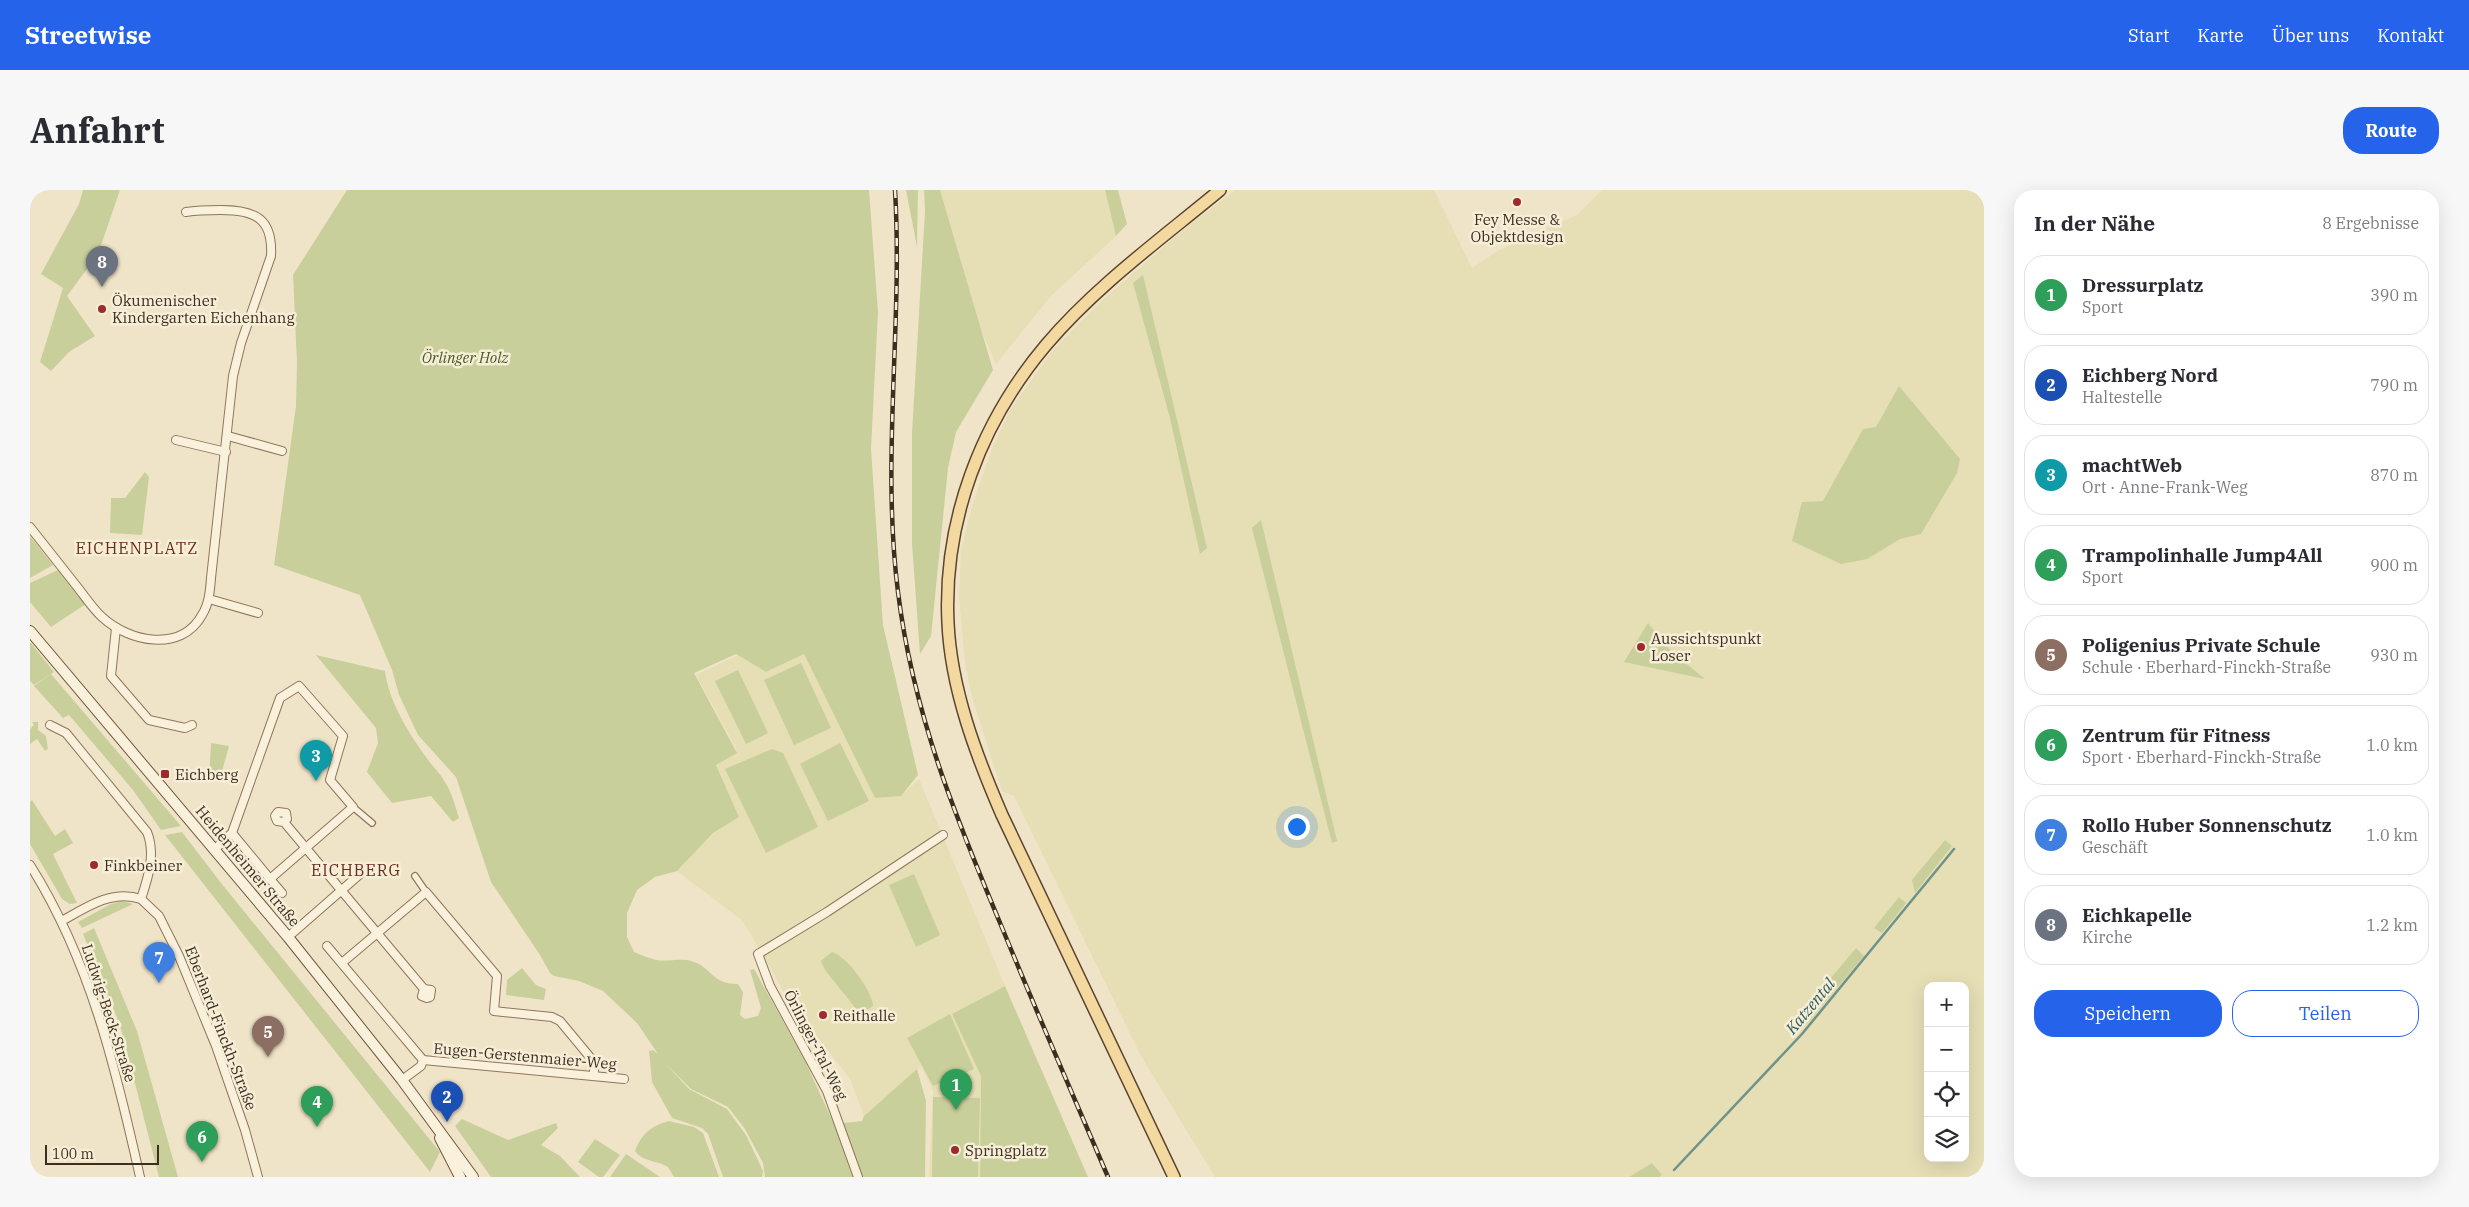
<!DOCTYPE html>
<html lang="de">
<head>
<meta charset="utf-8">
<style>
	:root { --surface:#fff; --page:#f7f7f7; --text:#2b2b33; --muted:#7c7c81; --line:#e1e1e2; --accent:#2563eb }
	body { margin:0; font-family:"IBM Plex Serif",serif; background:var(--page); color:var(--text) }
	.controls { position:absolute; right:15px; bottom:15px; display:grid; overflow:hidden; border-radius:10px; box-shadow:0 5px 20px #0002 }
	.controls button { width:45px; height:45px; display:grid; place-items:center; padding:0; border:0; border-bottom:1px solid var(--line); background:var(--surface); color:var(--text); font:25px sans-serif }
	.scale { position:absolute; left:15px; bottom:12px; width:114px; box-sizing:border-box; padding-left:5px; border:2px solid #3d2e20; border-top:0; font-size:14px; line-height:18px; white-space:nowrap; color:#3d2e20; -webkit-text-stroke:4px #f7eed8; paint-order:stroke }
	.you { position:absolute; left:1266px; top:636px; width:18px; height:18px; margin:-12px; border:4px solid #fff; border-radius:50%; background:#1a73e8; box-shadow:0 0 0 8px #1a73e833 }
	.badge { display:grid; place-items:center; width:32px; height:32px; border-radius:50%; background:var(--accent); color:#fff; font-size:16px; font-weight:700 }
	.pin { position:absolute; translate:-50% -41px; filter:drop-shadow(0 1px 2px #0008) }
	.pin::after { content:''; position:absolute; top:26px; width:18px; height:15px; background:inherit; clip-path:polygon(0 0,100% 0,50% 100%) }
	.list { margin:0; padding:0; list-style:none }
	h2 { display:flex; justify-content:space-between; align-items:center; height:65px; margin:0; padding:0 20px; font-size:21px }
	h2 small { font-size:16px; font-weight:400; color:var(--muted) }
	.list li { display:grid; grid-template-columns:32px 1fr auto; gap:15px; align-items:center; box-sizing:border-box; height:80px; margin:0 10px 10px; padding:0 10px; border:1px solid var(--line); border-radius:20px }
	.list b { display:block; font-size:19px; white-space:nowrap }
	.list p { margin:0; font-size:16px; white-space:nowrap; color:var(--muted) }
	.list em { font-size:16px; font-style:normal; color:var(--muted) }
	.actions { display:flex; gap:10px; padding:15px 20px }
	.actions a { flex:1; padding:11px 0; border:1px solid var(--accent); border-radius:20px; text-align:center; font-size:18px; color:var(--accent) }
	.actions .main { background:var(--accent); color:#fff }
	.icon { flex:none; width:28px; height:28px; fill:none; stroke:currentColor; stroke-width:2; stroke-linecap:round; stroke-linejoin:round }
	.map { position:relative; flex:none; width:1954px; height:987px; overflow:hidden; border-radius:20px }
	header { display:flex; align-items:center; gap:30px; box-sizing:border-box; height:70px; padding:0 25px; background:var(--accent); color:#fff }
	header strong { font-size:24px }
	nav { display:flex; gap:28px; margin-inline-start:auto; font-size:18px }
	.intro { display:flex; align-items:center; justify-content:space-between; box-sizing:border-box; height:120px; padding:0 30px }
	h1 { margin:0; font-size:35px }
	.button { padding:12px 22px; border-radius:20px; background:var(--accent); color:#fff; font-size:18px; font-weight:700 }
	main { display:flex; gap:30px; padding:0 30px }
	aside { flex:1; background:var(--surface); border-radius:20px; box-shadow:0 5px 20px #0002 }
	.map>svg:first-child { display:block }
	.farmland { fill:#e6deb5; fill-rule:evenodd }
	.green { fill:#c9cf9b }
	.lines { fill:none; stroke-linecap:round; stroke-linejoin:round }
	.stream { stroke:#6f938a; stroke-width:2.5 }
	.pedestrian-casing { stroke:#8d765c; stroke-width:8 }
	.minor-casing { stroke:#8d765c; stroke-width:10 }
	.secondary-casing { stroke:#6f573f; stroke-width:12 }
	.primary-casing { stroke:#5b4430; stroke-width:14 }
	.pedestrian { stroke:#faf1dc; stroke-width:5.5 }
	.minor { stroke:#faf1dc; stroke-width:8 }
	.secondary { stroke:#faf1dc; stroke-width:10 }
	.primary { stroke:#f3d9a0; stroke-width:11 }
	.rail-casing { stroke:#3d2e20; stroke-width:4.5 }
	.rail { stroke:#f7eed8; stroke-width:2.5; stroke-dasharray:8; stroke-linecap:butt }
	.poi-dot { fill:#9e2a2b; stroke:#f7eed8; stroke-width:2 }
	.labels { text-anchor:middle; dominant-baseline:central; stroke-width:5; stroke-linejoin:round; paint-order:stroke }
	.poi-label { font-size:15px; fill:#3d2e20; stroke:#f7eed8; text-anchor:start }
	.park-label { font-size:15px; font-style:italic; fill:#4d5a26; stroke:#f7eed8 }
	.street-label { font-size:15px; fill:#3d2e20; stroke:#f7eed8 }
	.neighbourhood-label { font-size:16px; letter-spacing:1px; fill:#6b2e1e; stroke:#f7eed8 }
	.water-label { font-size:16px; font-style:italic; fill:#2f5d5a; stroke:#f7eed8 }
</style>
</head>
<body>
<header>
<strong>Streetwise</strong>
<nav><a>Start</a><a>Karte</a><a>Über uns</a><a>Kontakt</a></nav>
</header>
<div class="intro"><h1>Anfahrt</h1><a class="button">Route</a></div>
<main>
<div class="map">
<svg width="1954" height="987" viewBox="0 0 1954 987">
	<rect width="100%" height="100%" fill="#f0e4c8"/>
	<!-- farmland -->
	<g class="farmland">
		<polygon points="910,0 1075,0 1086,46 1021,106 966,174 952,142"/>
		<path d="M1205,0H1404L1442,78L1469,60L1547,25L1572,0H1954V987H1185L1111,866L984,606L972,601L942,507L935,472L929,408L931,360L943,313L962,259L980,220L1022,161L1070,112L1153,40ZM1898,796H1935V968H1898Z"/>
		<polygon points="774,464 845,608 871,606 889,589 975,796 922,824 951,886 950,987 899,987 903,901 891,876 834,926 820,889 758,809 713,731 647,681 683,643 709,627 686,575 707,560 666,485 708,465 736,482"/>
	</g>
	<!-- green -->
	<g class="green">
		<polygon points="53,0 90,0 68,64 37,106 65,146 39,162 21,181 10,172 33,98 11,84 49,14"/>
		<path d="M317,0H839L848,122L841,259L853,435L888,585L871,606L845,608L774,464L736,482L706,464L664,483L707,563L686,575L709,627L683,643L647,681L625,687L607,700L597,723V747L604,762C611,765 619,768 626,770C638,772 650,768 661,771C683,777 680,794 708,794L713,802L710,825L715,829L728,826L731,818L720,780L724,779L774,869L804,934L832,931L834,926L887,879L896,911L895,987H735L733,973L715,939L698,917L661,899L637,875L659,899L697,919L716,945L733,981L732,987H693L678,944L672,938L642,928L622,892L619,861L623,860L628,864L607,833L573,801L549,791L524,786L520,783L510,765L461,692L426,587L388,545L369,505L362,480L330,405L244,375L266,216L267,173L263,85Z"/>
		<polygon points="876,0 888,0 887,57"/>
		<polygon points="894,0 910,0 963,180 926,242 918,278 901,446 890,464 882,354 882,243 895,21"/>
		<polygon points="1075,0 1088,0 1097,34 1086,46"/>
		<polygon points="1113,85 1177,358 1170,364 1140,228 1103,93"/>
		<polygon points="1869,196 1930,269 1927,283 1891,344 1870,349 1837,369 1811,374 1762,351 1772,312 1793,311 1833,239 1846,237"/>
		<polygon points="115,282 119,287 112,345 80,343 81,308 95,308"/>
		<polygon points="1231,330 1307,651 1302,653 1222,338"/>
		<polygon points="0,346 23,375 0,388"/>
		<polygon points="28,380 56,414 21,437 0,412 0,393"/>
		<polygon points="1618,433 1641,461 1675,489 1594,472"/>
		<polygon points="0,452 24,482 4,495 0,491"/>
		<path d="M286,465L355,481C359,512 378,542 396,567C402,576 410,583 415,592C422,603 425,615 429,628L423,632L401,606L362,613L337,582L348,553L346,538Z"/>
		<polygon points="771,473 801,538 764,555 734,490"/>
		<polygon points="708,480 738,543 716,554 685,491"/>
		<polygon points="21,484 151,636 131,640 103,600 39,525 33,528 4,496"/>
		<polygon points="2,532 8,532 8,540 16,546 18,559 15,561 7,549 0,554 0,539 4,535"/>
		<polygon points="181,553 199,556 189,592 179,589"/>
		<polygon points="810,553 839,611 798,631 770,574"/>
		<polygon points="742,559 753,563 788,637 736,663 695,579"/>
		<polygon points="2,610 25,646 35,639 43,653 23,664 47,713 40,714 32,709 0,654 0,612"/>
		<polygon points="152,642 191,693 410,962 400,982 135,645"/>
		<polygon points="1915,650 1922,656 1885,703 1882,690"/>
		<polygon points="884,684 910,745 886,757 859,695"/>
		<polygon points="1869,707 1876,713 1852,743 1844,738"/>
		<polygon points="93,711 103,714 52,738 48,732 81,714"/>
		<polygon points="64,738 107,841 148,987 129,987 90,835 53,744"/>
		<polygon points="1826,758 1834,766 1774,837 1764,832"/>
		<path d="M802,762C817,767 842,800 843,816L833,822L827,820L795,780L791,771Z"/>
		<polygon points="492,778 506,795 516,799 514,810 476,805 477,790"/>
		<polygon points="975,796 1058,987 950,987 951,886 922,824"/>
		<polygon points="920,824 944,879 903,896 877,848"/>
		<polygon points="903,907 950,908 948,987 902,987"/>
		<polygon points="432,929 478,950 526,933 528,938 511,955 530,966 550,987 461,987 425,936"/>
		<path d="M639,931L664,937L673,943L689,987H644L638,977C626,970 613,972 605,961C612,943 621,936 639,931Z"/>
		<polygon points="565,949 590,965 573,987 569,987 548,972"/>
		<polygon points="596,964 630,987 580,987"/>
		<polygon points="1622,973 1632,985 1629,987 1599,987"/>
	</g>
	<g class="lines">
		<!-- stream -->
		<polyline class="stream" points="1644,980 1772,844 1924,659"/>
		<!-- pedestrian casing -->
		<g class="pedestrian-casing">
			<g id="pedestrian">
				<polyline points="323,617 342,633"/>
				<polyline points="385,686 396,702"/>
			</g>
		</g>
		<!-- minor casing -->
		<g class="minor-casing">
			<g id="minor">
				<polyline points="198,246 252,261"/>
				<polyline points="146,250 196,262"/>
				<path d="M0,337C15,356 30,375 45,394C54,405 62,418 72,427C99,452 151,463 172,425C179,414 180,401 181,388L203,186L211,153L241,66C243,29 226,20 191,20C179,20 168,20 156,22"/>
				<polyline points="179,409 228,423"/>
				<polyline points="86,438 81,486 119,530 155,538 162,535"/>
				<path d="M20,535L36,543L117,642C126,664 118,688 111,709L129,726L149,766L186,856L215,940L228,987"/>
				<polyline points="254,632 257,629 256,623 248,622 245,626 247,631 254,632 394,799 401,800 400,807 397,808 392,806 394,799"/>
				<polyline points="184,660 202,643 250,508 269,496 313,546 300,590 323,617 240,689 202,643"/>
				<path d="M0,675C60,770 86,879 110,987"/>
				<polyline points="240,689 252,703"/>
				<path d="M32,731C56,717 83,699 111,709"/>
				<polyline points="258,747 337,678"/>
				<polyline points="297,756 393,870 594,889"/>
				<polyline points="313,772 396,702 467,786 464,821 522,827 530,831 564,872 564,885"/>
				<polyline points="372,890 391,876 393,870"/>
				<polyline points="828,987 797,901 740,796 728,764 797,722 913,645"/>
			</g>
		</g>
		<!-- secondary casing -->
		<g class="secondary-casing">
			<g id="secondary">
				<polyline points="0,441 258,747 372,890 443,987"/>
				<polyline points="410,948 430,987"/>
			</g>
		</g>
		<!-- primary casing -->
		<g class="primary-casing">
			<path id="primary" d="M1144,987L972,625C946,565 921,499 918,433C913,331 951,232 1016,155C1066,96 1131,49 1190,0"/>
		</g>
		<!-- pedestrian -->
		<use href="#pedestrian" class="pedestrian"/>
		<!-- minor -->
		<use href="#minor" class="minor"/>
		<!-- secondary -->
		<use href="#secondary" class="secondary"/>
		<!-- primary -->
		<use href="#primary" class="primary"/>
		<!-- rail casing -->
		<g class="rail-casing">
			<path id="rail" d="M865,0C873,134 851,268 868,402C883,524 926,628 973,740C1007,823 1043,905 1078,987"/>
		</g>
		<!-- rail -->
		<use href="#rail" class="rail"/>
	</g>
	<!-- markers -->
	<g class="poi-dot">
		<circle cx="1487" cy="12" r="5"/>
		<circle cx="72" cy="119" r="5"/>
		<circle cx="1611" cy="457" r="5"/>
		<rect x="130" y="579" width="10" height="10" rx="2.5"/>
		<circle cx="64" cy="675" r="5"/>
		<circle cx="793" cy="825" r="5"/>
		<circle cx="925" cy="960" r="5"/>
	</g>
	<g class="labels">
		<!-- poi labels -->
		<g class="poi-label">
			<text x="1487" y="29" text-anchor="middle">Fey Messe &amp;<tspan x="1487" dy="17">Objektdesign</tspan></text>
			<text x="82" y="110">Ökumenischer<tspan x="82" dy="17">Kindergarten Eichenhang</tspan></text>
			<text x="1621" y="448">Aussichtspunkt<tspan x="1621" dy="17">Loser</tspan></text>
			<text x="145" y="584">Eichberg</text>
			<text x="74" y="675">Finkbeiner</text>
			<text x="803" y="825">Reithalle</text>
			<text x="935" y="960">Springplatz</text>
		</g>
		<!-- park labels -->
		<g class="park-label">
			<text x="435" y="167">Örlinger Holz</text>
		</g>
		<!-- street labels -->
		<g class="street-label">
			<text transform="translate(218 676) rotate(50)">Heidenheimer Straße</text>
			<text transform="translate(79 823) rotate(72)">Ludwig-Beck-Straße</text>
			<text transform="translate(191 838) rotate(69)">Eberhard-Finckh-Straße</text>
			<text transform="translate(786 855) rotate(63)">Örlinger-Tal-Weg</text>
			<text transform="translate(495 866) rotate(5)">Eugen-Gerstenmaier-Weg</text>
		</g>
		<!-- neighbourhood labels -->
		<g class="neighbourhood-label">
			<text x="107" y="358">EICHENPLATZ</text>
			<text x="326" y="680">EICHBERG</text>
		</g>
		<!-- water labels -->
		<g class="water-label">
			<text transform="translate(1780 816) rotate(-50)">Katzental</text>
		</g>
	</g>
</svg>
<div class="controls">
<button>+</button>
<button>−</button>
<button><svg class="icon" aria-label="locate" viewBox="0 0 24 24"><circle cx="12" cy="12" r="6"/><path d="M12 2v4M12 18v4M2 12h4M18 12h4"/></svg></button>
<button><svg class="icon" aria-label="layers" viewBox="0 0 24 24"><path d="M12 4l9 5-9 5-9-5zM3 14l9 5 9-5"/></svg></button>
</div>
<div class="scale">100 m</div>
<div class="you"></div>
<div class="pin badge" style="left:926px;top:920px;background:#2e9e5b">1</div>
<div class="pin badge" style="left:417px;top:932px;background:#1a4fb4">2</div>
<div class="pin badge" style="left:286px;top:591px;background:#0f9aa8">3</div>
<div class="pin badge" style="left:287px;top:937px;background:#2e9e5b">4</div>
<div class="pin badge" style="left:238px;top:867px;background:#8d6e63">5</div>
<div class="pin badge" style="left:172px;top:972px;background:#2e9e5b">6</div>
<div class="pin badge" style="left:129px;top:793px;background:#3f7fe0">7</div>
<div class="pin badge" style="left:72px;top:97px;background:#6b7280">8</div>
</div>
<aside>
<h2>In der Nähe<small>8 Ergebnisse</small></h2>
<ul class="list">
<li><span class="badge" style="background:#2e9e5b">1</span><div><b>Dressurplatz</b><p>Sport</p></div><em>390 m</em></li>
<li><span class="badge" style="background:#1a4fb4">2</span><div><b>Eichberg Nord</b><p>Haltestelle</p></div><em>790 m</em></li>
<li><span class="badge" style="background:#0f9aa8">3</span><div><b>machtWeb</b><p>Ort · Anne-Frank-Weg</p></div><em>870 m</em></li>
<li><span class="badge" style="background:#2e9e5b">4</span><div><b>Trampolinhalle Jump4All</b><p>Sport</p></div><em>900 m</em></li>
<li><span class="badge" style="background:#8d6e63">5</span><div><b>Poligenius Private Schule</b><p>Schule · Eberhard-Finckh-Straße</p></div><em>930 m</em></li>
<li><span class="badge" style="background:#2e9e5b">6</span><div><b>Zentrum für Fitness</b><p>Sport · Eberhard-Finckh-Straße</p></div><em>1.0 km</em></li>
<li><span class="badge" style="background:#3f7fe0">7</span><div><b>Rollo Huber Sonnenschutz</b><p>Geschäft</p></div><em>1.0 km</em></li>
<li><span class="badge" style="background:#6b7280">8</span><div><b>Eichkapelle</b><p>Kirche</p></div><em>1.2 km</em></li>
</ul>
<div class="actions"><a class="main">Speichern</a><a>Teilen</a></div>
</aside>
</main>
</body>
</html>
